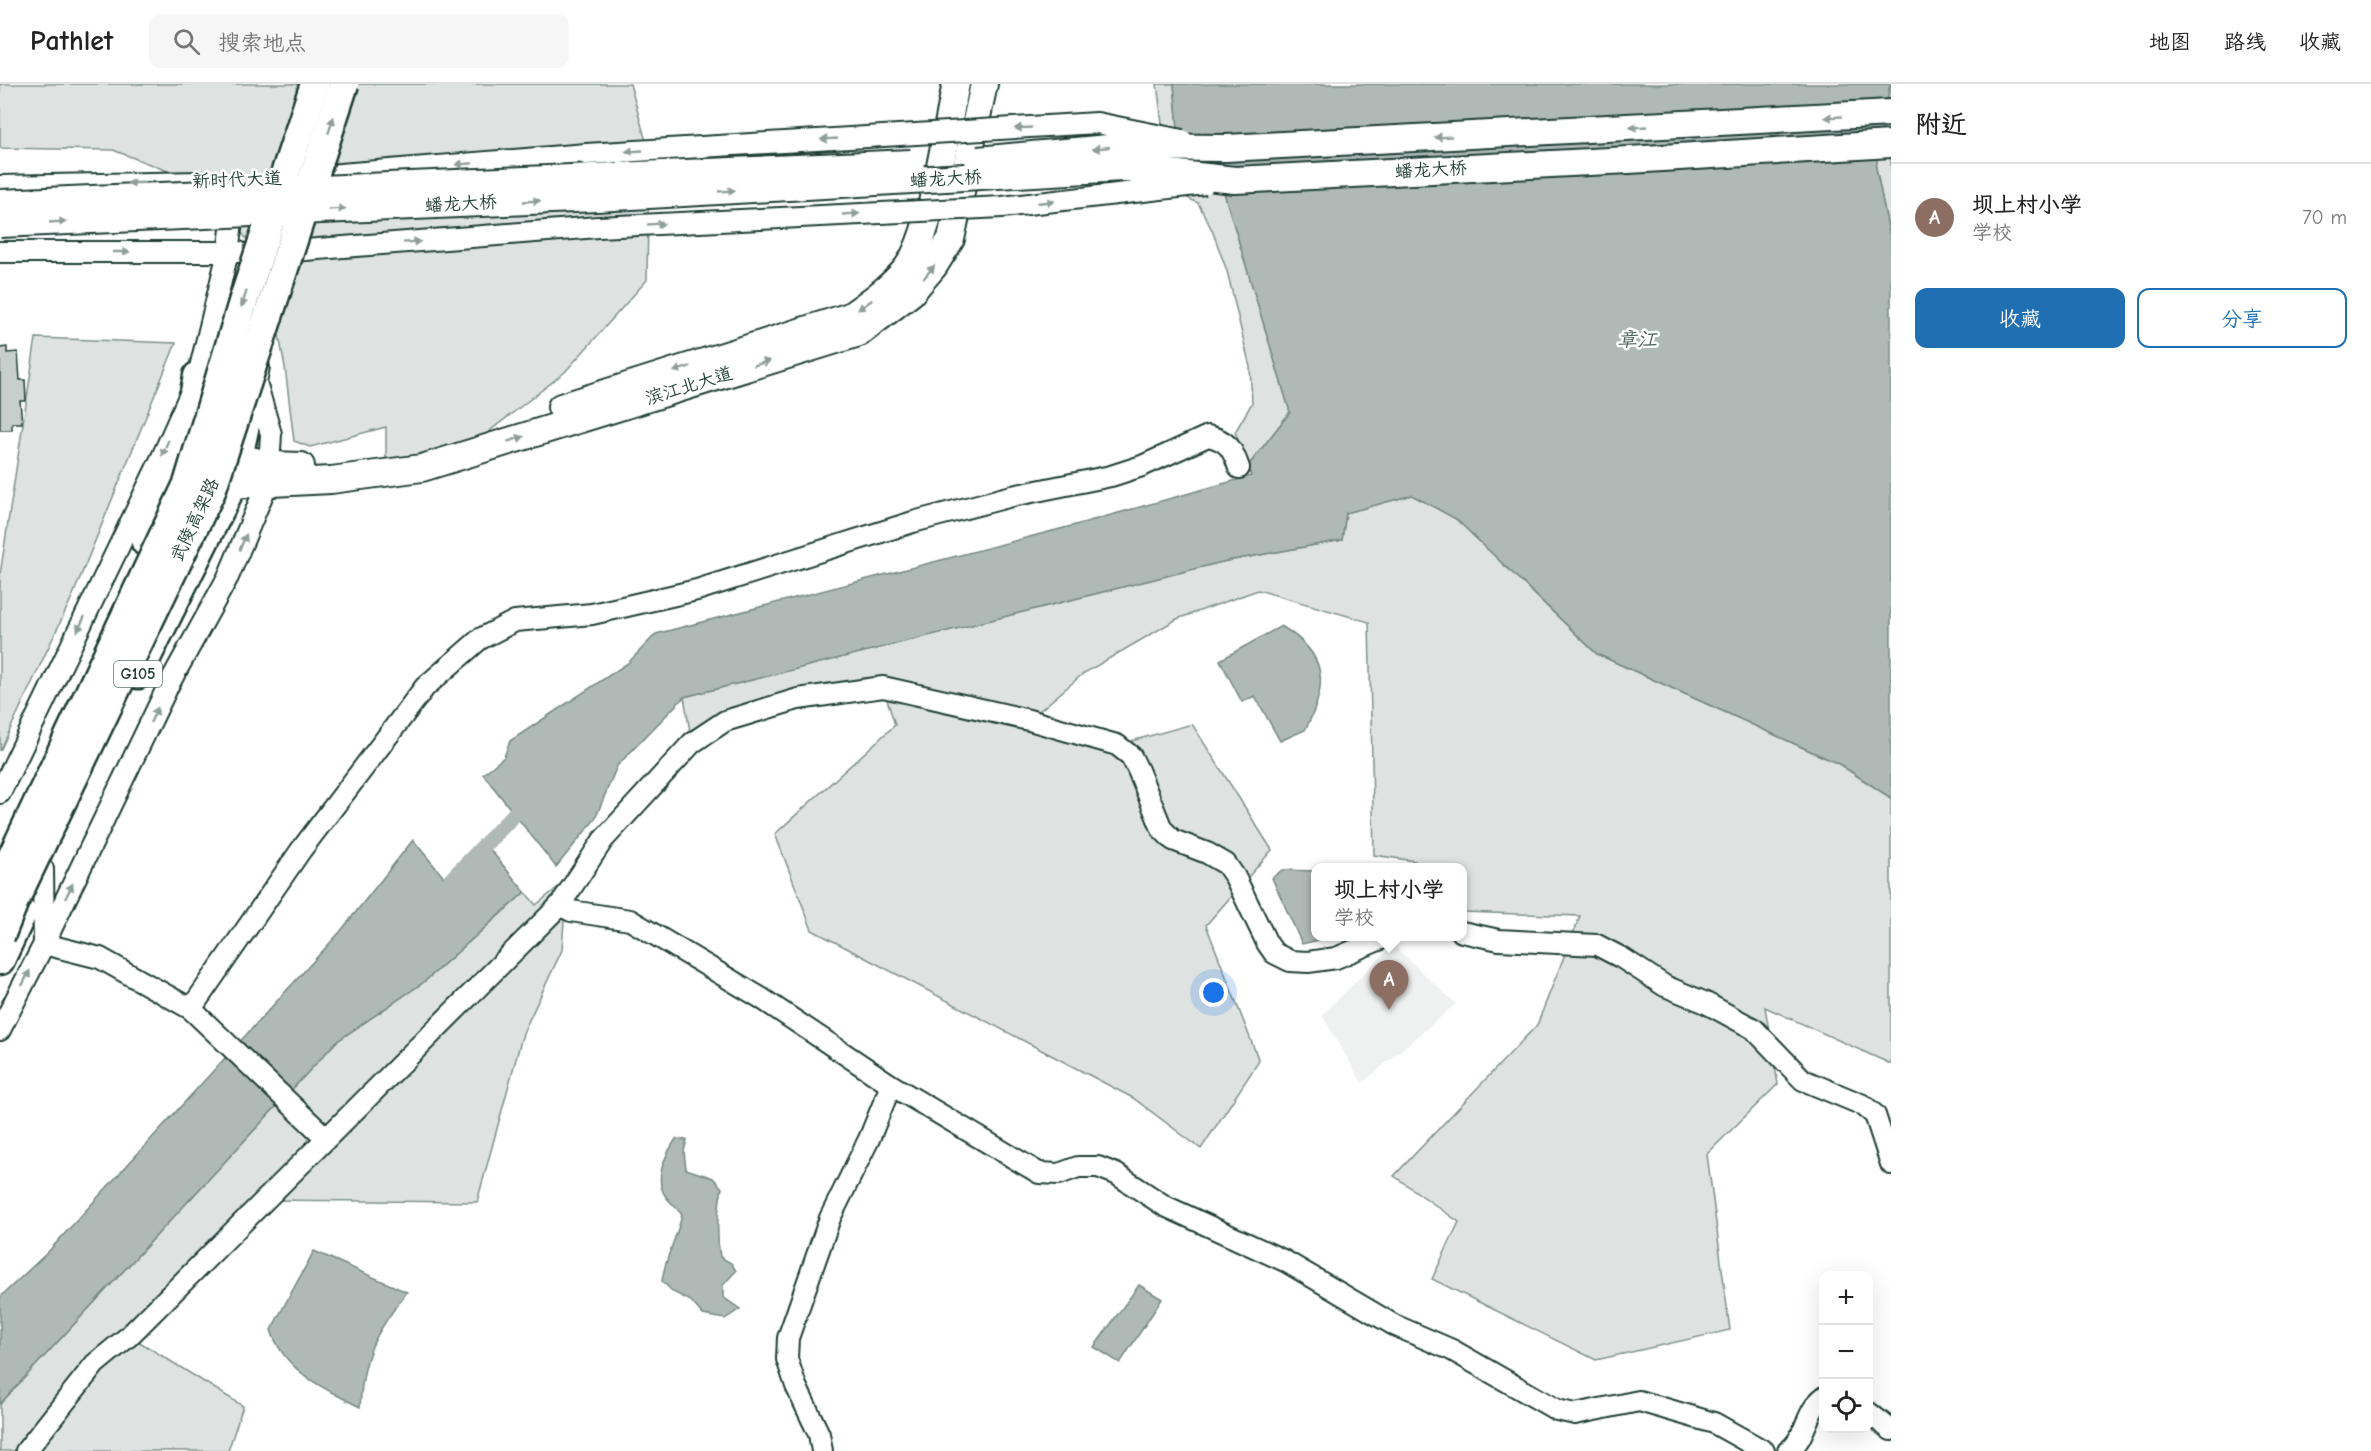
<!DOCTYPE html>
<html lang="zh">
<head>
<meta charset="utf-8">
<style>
	:root { --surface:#fff; --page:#f6f6f6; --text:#222; --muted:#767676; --line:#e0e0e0; --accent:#1f6fb2 }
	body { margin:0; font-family:"Comic Neue","LXGW WenKai TC",sans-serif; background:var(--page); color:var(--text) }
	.controls { position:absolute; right:18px; bottom:18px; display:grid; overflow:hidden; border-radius:12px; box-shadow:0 6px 24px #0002 }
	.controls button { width:54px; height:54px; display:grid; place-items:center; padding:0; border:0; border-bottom:2px solid var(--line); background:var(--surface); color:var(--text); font:30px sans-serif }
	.you { position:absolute; left:1214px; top:909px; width:21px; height:21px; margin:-15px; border:4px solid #fff; border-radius:50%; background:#1a73e8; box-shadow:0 0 0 9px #1a73e833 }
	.badge { display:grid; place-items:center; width:39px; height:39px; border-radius:50%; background:var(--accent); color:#fff; font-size:20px; font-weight:700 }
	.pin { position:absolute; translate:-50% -50px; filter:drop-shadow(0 2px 3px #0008) }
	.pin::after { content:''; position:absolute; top:32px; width:21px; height:18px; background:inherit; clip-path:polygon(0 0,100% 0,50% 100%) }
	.popup { position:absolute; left:1311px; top:779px; width:156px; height:78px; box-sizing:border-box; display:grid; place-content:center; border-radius:12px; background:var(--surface); filter:drop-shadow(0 2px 4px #0005); font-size:20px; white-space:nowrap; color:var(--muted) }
	.popup b { font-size:22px; color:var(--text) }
	.popup::after { content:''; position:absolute; left:50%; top:100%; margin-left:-12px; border:12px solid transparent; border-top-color:var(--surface) }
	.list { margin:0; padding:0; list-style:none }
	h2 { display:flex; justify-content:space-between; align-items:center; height:78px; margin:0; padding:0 24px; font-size:26px }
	h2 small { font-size:20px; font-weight:400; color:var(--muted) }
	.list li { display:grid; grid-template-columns:39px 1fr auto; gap:18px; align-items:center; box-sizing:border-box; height:108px; padding:0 24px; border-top:2px solid var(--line) }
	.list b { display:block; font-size:22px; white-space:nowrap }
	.list p { margin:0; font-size:20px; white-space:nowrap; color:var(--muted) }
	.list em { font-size:20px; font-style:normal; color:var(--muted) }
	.actions { display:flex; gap:12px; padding:18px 24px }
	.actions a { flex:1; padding:14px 0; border:2px solid var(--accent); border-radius:12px; text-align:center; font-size:21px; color:var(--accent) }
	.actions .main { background:var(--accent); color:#fff }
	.icon { flex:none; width:33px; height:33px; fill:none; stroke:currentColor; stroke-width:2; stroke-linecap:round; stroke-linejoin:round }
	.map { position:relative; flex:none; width:1891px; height:1367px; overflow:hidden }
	header { display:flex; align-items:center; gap:36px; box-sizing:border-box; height:84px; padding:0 30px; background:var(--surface); border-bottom:2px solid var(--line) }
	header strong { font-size:28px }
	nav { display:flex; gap:33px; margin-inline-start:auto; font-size:21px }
	.search { width:420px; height:54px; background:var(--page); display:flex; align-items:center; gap:15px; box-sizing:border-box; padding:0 21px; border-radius:12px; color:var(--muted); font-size:22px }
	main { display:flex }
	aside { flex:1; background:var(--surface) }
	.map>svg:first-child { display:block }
	.built { fill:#eef1f0 }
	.green { fill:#dee3e2; stroke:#7e908b; stroke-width:1.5 }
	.water { fill:#afbab7; stroke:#758883; stroke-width:1.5 }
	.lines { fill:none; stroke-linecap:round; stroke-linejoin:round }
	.canal { stroke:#afbab7; stroke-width:16 }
	.building { fill:#c7cfcc; stroke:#1f3d34; stroke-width:1.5 }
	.minor-casing { stroke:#1f3d34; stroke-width:24 }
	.major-casing { stroke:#1f3d34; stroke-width:30 }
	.highway-casing { stroke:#1f3d34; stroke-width:33 }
	.minor { stroke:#fff; stroke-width:20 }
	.major { stroke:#fff; stroke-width:26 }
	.highway { stroke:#fff; stroke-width:28 }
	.minor-bridge-casing { stroke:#1f3d34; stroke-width:24; stroke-linecap:butt }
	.major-bridge-casing { stroke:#1f3d34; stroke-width:30; stroke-linecap:butt }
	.highway-bridge-casing { stroke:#1f3d34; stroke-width:33; stroke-linecap:butt }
	.minor-bridge { stroke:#fff; stroke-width:20 }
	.major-bridge { stroke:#fff; stroke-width:26 }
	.highway-bridge { stroke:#fff; stroke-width:28 }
	.oneway { fill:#8f9e9a }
	.labels { text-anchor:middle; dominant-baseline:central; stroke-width:5; stroke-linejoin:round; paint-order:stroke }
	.shield { fill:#fff; stroke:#627771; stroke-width:1.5 }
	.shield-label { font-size:16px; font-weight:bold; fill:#1f3d34 }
	.street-label { font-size:18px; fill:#1f3d34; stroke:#fff }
	.water-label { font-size:20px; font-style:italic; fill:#4a625b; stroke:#fff }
</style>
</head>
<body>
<header>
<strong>Pathlet</strong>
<div class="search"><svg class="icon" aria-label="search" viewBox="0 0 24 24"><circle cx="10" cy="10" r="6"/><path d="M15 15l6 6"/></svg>搜索地点</div>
<nav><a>地图</a><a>路线</a><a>收藏</a></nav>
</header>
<main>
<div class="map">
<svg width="1891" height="1367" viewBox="0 0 1891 1367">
	<rect width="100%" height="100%" fill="#fff"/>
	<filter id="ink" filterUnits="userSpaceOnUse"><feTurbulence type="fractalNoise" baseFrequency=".0167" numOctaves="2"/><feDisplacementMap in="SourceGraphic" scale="12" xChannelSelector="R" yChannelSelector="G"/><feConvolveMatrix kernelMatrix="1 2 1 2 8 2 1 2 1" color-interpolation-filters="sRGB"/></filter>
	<g filter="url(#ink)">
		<!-- built -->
		<polygon class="built" points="1393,861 1456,920 1362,999 1322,931"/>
		<!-- green -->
		<g class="green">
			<polygon points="0,0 630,0 649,68 647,196 565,288 473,360 386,390 386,343 310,363 294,357 285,283 272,214 246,154 199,99 113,66 0,64"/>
			<polygon points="1157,0 1174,0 1180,65 1223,105 1290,328 1248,382 1235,348 1252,319 1250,283 1227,187 1212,146 1198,119 1179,110 1157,71 1162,39"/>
			<polygon points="1890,0 1891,0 1891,158 1876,84"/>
			<polygon points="36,254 176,259 73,511 0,667 0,491"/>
			<polygon points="1412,411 1456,435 1597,570 1839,680 1891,714 1891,980 1765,923 1778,1000 1707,1070 1730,1246 1596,1276 1432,1195 1459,1138 1394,1092 1537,941 1580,832 1463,828 1462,784 1417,783 1415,777 1374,771 1369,538 1258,506 1177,535 1084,589 1030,635 1117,661 1192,640 1272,766 1206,841 1259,977 1201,1065 1133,1014 812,846 775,750 895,641 883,603 798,615 692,659 684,613 1222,478 1342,456 1346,429"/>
			<polygon points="567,796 562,866 523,949 477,1118 266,1116 130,1252 243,1322 228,1367 0,1367 0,1320 336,958 424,898 525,808 536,821"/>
		</g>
		<!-- water -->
		<g class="water">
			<polygon points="1174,0 1890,0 1876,84 1891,158 1891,714 1839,680 1597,570 1456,435 1412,411 1346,429 1342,456 1222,478 684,613 617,682 595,735 556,783 483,690 504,673 510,657 628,579 656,550 1068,443 1251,392 1248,382 1290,328 1223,105 1180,65"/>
			<path d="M1281,542C1328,570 1329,601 1305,646L1280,657L1255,612L1242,618L1220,576Z"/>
			<polygon points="413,756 446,796 488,763 525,808 424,898 336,958 0,1320 0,1213 47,1169 340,848"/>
			<polygon points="1282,786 1315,787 1316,852 1332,853 1302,860 1272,794"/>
			<path d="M676,1055L687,1056L684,1067L686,1085L713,1094L722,1104C717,1128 716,1149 720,1173L731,1179L736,1187L723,1201V1213L740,1225L725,1235L703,1231L691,1217L673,1208L662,1197C665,1173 677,1154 682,1131C677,1124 671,1119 666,1113C653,1095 666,1070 676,1055Z"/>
			<path d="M314,1167L407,1208C375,1249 363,1270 360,1323C323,1304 285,1288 271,1246Z"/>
			<polygon points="1139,1201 1162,1215 1120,1279 1094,1263"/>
		</g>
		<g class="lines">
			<!-- canal -->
			<polyline class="canal" points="451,796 529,715"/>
		</g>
		<!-- building -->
		<polygon class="building" points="7,263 7,269 18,268 20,296 25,296 26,317 20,317 22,339 12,339 12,346 0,346 0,264"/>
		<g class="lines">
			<!-- minor casing -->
			<g class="minor-casing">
				<g id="minor">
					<polyline points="304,93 586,70"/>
					<polyline points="0,102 201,98"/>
					<polyline points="235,116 228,168 239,168"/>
					<polyline points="0,168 228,168 198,292 162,373 0,709"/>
					<polyline points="280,168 598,143"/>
					<polyline points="259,283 256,298 271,350 268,398 228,493 169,600 44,860 100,874 191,925 325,1053"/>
					<polyline points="560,821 603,756 692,659 725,637 798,615 883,603 1029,636 1117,661 1131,672 1138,686 1162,745 1173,756 1207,769 1226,780 1235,793 1267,859 1274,869 1290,877 1308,878 1336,874 1388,852"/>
					<polyline points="1462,848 1499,856 1597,861 1622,874 1665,902 1706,919 1754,945 1803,996 1863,1021 1875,1031 1891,1080"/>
					<path d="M191,925L301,766L425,603L480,555L515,537L592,530L697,506L913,438L1012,412L1111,392L1142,382L1208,352C1228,356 1233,366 1239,384"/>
					<polyline points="0,946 44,860 43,785"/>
					<polyline points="1868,1328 1891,1346"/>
					<polyline points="26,1367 95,1280 129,1252 560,821 571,827 630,836 761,914 891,1001 1039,1089 1059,1090 1078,1083 1098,1083 1116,1090 1165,1122 1285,1177 1394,1241 1452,1266 1557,1326 1575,1330 1639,1317 1714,1339 1764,1367"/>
					<polyline points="822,1367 819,1350 796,1302 787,1275 788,1254 830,1134 869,1055 891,1001"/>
					<path d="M1788,1367C1807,1354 1805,1327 1824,1313"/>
				</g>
			</g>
			<!-- major casing -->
			<g class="major-casing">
				<g id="major">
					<path d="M561,323L850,232C870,218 890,204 906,185C932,152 946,45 956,0"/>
					<polyline points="238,373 271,381 301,382"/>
					<polyline points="232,401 331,396 422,384 859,249 911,209 934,182 951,155 984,0"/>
				</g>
			</g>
			<!-- highway casing -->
			<g class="highway-casing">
				<g id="highway">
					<polyline points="146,458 185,363 198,292"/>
					<polyline points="138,590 232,401 248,327"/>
					<polyline points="0,876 22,829"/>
				</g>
			</g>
			<!-- minor -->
			<use href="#minor" class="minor"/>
			<!-- major -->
			<use href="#major" class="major"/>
			<!-- highway -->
			<use href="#highway" class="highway"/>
			<!-- minor-bridge casing -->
			<g class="minor-bridge-casing">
				<g id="minor-bridge">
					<polyline points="586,70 1097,39 1182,56"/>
					<polyline points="598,143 1002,123 1205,100"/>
				</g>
			</g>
			<!-- major-bridge casing -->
			<g class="major-bridge-casing">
				<g id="major-bridge">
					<polyline points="978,76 1119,63 1226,64 1891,29"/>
					<polyline points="0,119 911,79"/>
					<polyline points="0,140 597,114 1122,84 1235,96 1629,76 1891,60"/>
				</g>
			</g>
			<!-- highway-bridge casing -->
			<g class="highway-bridge-casing">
				<g id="highway-bridge">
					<polyline points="0,799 188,400 244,215 315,0"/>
					<polyline points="0,852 14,817 211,407 344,0"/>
				</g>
			</g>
			<!-- minor-bridge -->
			<use href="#minor-bridge" class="minor-bridge"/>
			<!-- major-bridge -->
			<use href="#major-bridge" class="major-bridge"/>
			<!-- highway-bridge -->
			<use href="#highway-bridge" class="highway-bridge"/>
		</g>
		<!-- one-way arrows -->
		<defs><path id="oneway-solid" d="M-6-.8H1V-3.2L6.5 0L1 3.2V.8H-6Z" transform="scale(1.5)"/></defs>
		<g class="oneway">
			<use href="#oneway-solid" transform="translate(1833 33) rotate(177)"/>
			<use href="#oneway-solid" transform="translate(331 41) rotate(-72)"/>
			<use href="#oneway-solid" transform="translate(1638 43) rotate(177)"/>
			<use href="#oneway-solid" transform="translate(1023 44) rotate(177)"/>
			<use href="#oneway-solid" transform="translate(1443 53) rotate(177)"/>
			<use href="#oneway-solid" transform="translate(829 55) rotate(177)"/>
			<use href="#oneway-solid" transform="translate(1101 64) rotate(174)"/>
			<use href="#oneway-solid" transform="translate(634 67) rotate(177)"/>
			<use href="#oneway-solid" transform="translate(464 80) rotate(175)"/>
			<use href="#oneway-solid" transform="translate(136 99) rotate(179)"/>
			<use href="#oneway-solid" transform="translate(727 107) rotate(-3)"/>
			<use href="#oneway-solid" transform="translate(532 117) rotate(-3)"/>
			<use href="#oneway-solid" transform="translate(1046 118) rotate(-6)"/>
			<use href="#oneway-solid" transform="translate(337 125) rotate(-3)"/>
			<use href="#oneway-solid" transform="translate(851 130) rotate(-3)"/>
			<use href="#oneway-solid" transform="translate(58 138) rotate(-3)"/>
			<use href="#oneway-solid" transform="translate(656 140) rotate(-3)"/>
			<use href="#oneway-solid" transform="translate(412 158) rotate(-4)"/>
			<use href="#oneway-solid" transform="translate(121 168)"/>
			<use href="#oneway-solid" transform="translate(929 188) rotate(-51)"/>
			<use href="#oneway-solid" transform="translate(244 215) rotate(108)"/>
			<use href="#oneway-solid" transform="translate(865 221) rotate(145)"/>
			<use href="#oneway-solid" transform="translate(762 279) rotate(-17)"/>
			<use href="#oneway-solid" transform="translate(682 285) rotate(163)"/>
			<use href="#oneway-solid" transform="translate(516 355) rotate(-17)"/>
			<use href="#oneway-solid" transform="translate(165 364) rotate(114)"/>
			<use href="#oneway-solid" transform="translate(243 458) rotate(-67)"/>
			<use href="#oneway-solid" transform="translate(81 540) rotate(116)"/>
			<use href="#oneway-solid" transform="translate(154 631) rotate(-64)"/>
			<use href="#oneway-solid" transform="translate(69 807) rotate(-64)"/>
			<use href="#oneway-solid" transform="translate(26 894) rotate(-63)"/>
		</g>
	</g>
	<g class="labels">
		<!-- shield labels -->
		<rect class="shield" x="114" y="577" width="48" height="26" rx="4.5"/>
		<g class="shield-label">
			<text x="138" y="590">G105</text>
		</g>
		<!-- street labels -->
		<g class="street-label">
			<text transform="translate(1431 86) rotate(-3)">蟠龙大桥</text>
			<text transform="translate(946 95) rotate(-3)">蟠龙大桥</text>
			<text transform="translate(237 96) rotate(-2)">新时代大道</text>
			<text transform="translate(461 120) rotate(-3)">蟠龙大桥</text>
			<text transform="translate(689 302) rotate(-17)">滨江北大道</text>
			<text transform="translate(195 436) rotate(-65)">武陵高架路</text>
		</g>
		<!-- water labels -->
		<g class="water-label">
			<text x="1637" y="255">章江</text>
		</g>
	</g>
</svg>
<div class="controls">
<button>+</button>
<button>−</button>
<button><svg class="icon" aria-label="locate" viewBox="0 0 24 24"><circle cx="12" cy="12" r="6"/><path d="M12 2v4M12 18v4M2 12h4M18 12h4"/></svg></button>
</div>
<div class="you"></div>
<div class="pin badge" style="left:1389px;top:926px;background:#8d6e63">A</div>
<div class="popup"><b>坝上村小学</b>学校</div>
</div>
<aside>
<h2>附近<small></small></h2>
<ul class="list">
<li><span class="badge" style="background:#8d6e63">A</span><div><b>坝上村小学</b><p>学校</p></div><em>70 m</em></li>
</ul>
<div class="actions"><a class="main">收藏</a><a>分享</a></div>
</aside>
</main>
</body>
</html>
